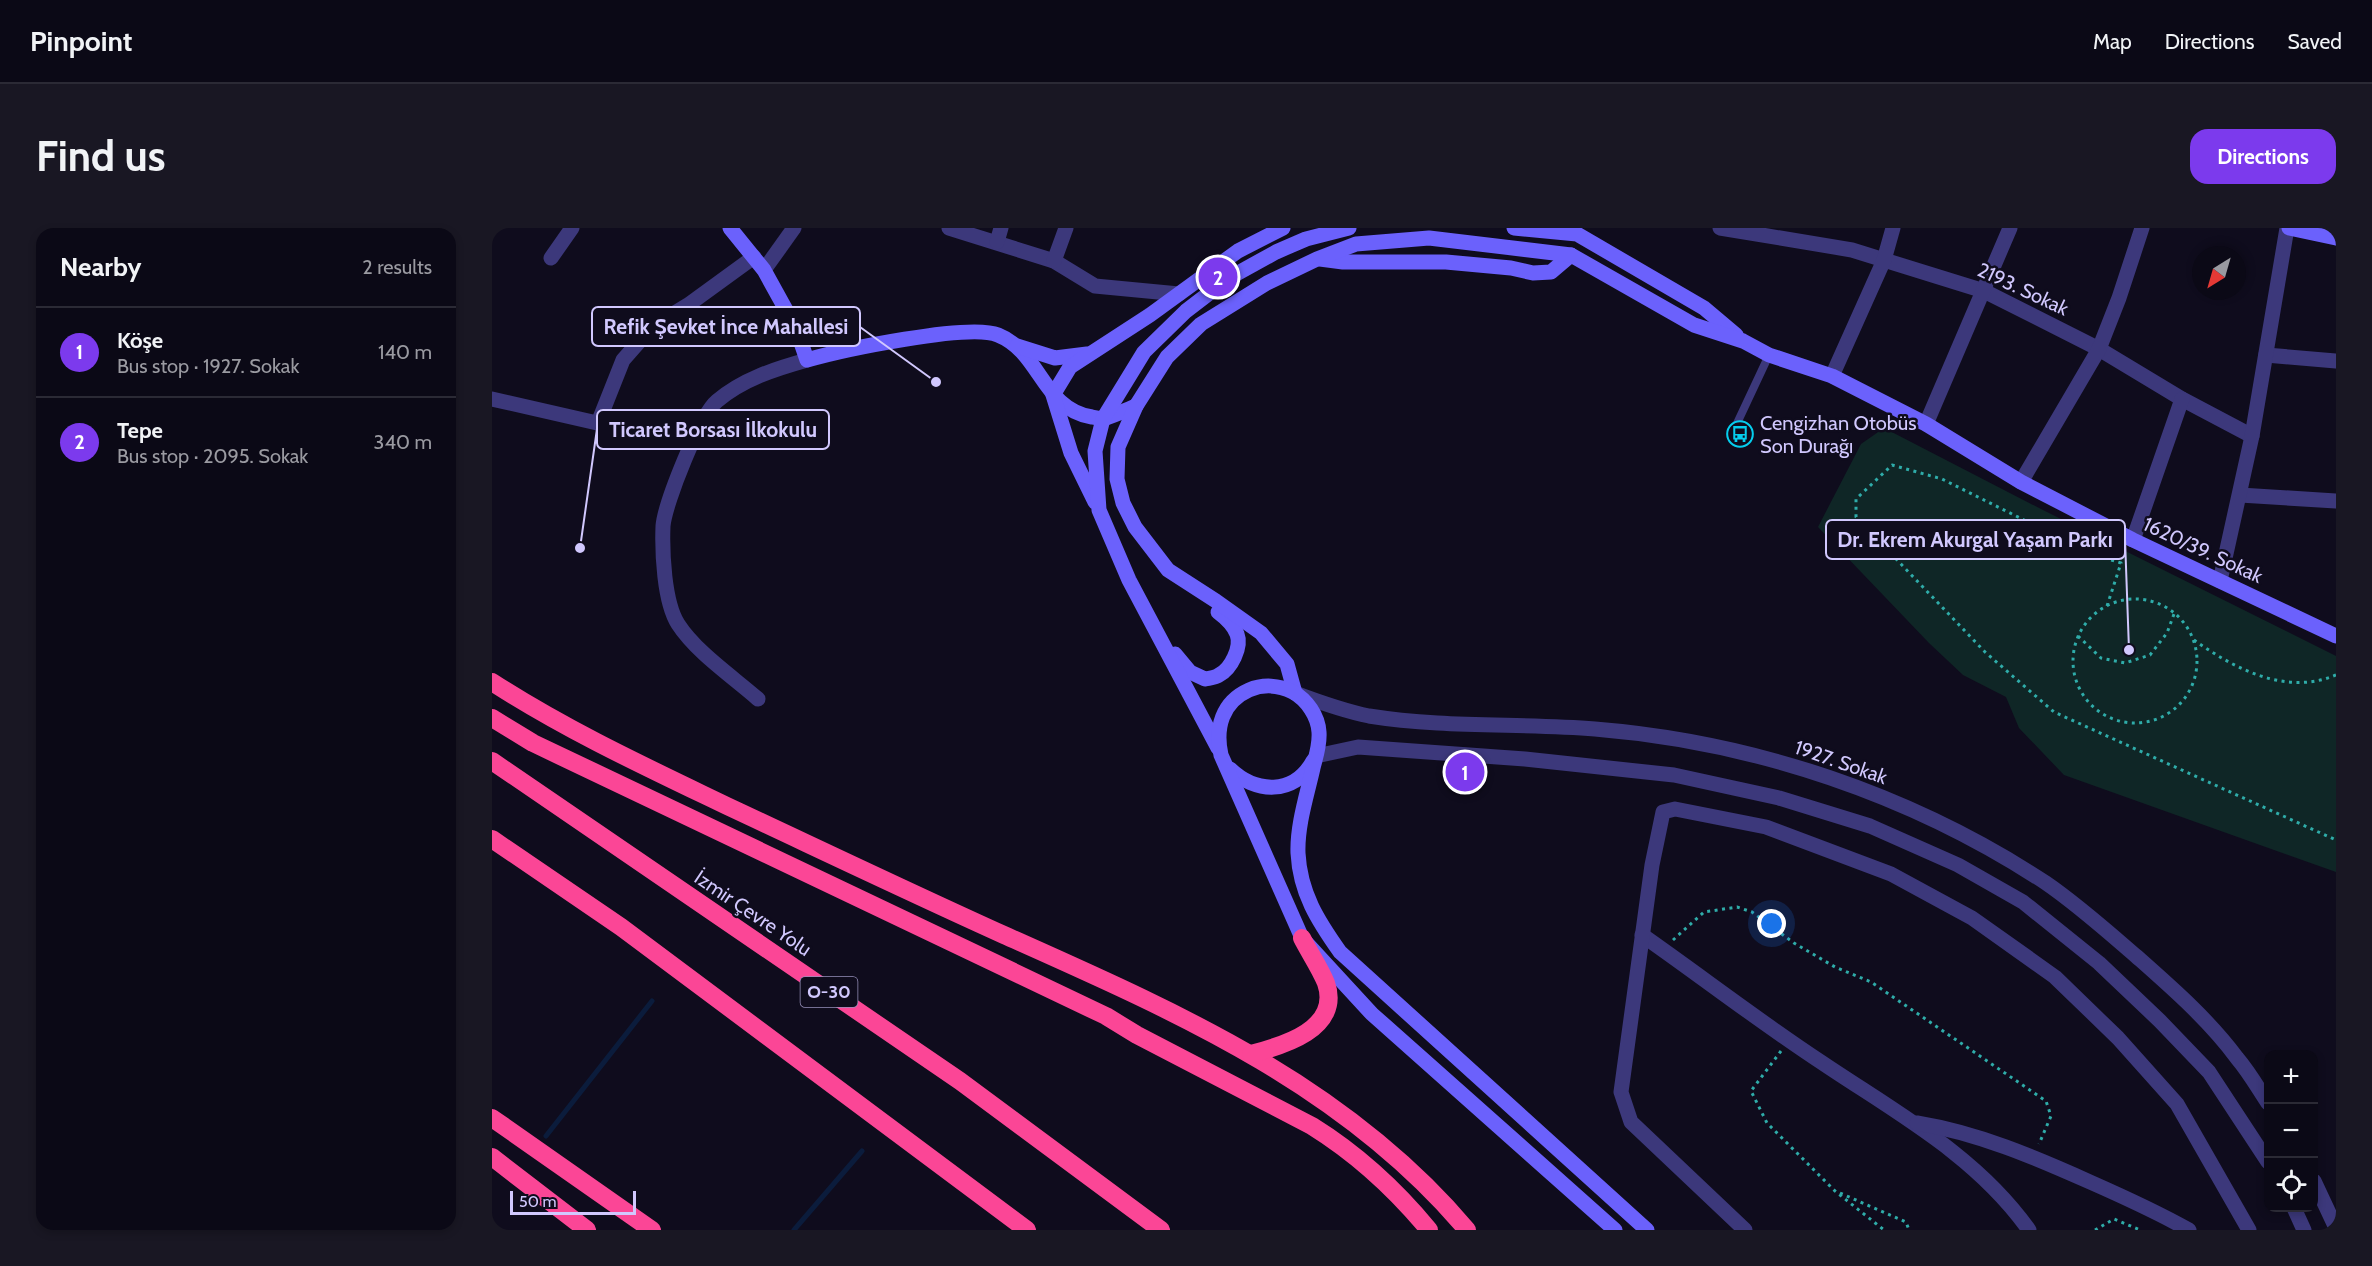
<!DOCTYPE html>
<html lang="en">
<head>
<meta charset="utf-8">
<style>
	:root { --surface:#0b0916; --page:#191723; --text:#f1f3f6; --muted:#9a9aa1; --line:#2b2a35; --accent:#7c3aed }
	body { margin:0; font-family:Cabin,sans-serif; background:var(--page); color:var(--text) }
	.controls { position:absolute; right:18px; bottom:18px; display:grid; overflow:hidden; border-radius:12px; box-shadow:0 3px 9px #0003 }
	.controls button { width:54px; height:54px; display:grid; place-items:center; padding:0; border:0; border-bottom:2px solid var(--line); background:var(--surface); color:var(--text); font:30px sans-serif }
	.compass { position:absolute; left:1700px; top:18px; width:54px; height:54px; border-radius:50%; background:var(--surface); box-shadow:0 3px 9px #0003; rotate:217deg }
	.scale { position:absolute; left:18px; bottom:15px; width:126px; box-sizing:border-box; padding-left:6px; border:3px solid #d1c8fe; border-top:0; font-size:16px; line-height:21px; white-space:nowrap; color:#d1c8fe; -webkit-text-stroke:4px #0f0c1d; paint-order:stroke }
	.you { position:absolute; left:1280px; top:696px; width:21px; height:21px; margin:-15px; border:4px solid #fff; border-radius:50%; background:#1a73e8; box-shadow:0 0 0 9px #1a73e833 }
	.badge { display:grid; place-items:center; width:39px; height:39px; border-radius:50%; background:var(--accent); color:#fff; font-size:20px; font-weight:700 }
	.pin { position:absolute; translate:-50% -50%; border:3px solid #fff; box-shadow:0 2px 6px #0006 }
	.list { margin:0; padding:0; list-style:none }
	h2 { display:flex; justify-content:space-between; align-items:center; height:78px; margin:0; padding:0 24px; font-size:26px }
	h2 small { font-size:20px; font-weight:400; color:var(--muted) }
	.list li { display:grid; grid-template-columns:39px 1fr auto; gap:18px; align-items:center; box-sizing:border-box; height:90px; padding:0 24px; border-top:2px solid var(--line) }
	.list b { display:block; font-size:22px; white-space:nowrap }
	.list p { margin:0; font-size:20px; white-space:nowrap; color:var(--muted) }
	.list em { font-size:20px; font-style:normal; color:var(--muted) }
	.icon { flex:none; width:33px; height:33px; fill:none; stroke:currentColor; stroke-width:2; stroke-linecap:round; stroke-linejoin:round }
	.map { position:relative; flex:none; width:1844px; height:1002px; overflow:hidden; border-radius:18px }
	header { display:flex; align-items:center; gap:36px; box-sizing:border-box; height:84px; padding:0 30px; background:var(--surface); border-bottom:2px solid var(--line) }
	header strong { font-size:28px }
	nav { display:flex; gap:33px; margin-inline-start:auto; font-size:21px }
	.intro { display:flex; align-items:center; justify-content:space-between; box-sizing:border-box; height:144px; padding:0 36px }
	h1 { margin:0; font-size:42px }
	.button { padding:15px 27px; border-radius:18px; background:var(--accent); color:#fff; font-size:21px; font-weight:700 }
	main { display:flex; gap:36px; padding:0 36px }
	aside { flex:1; background:var(--surface); border-radius:18px; box-shadow:0 3px 9px #0003 }
	.map>svg:first-child { display:block }
	.green { fill:#0f2626 }
	.lines { fill:none; stroke-linecap:round; stroke-linejoin:round }
	.stream { stroke:#0b1c3c; stroke-width:5 }
	.path { stroke:#2faca9; stroke-width:3; stroke-dasharray:3 4.5; stroke-linecap:butt }
	.service { stroke:#3c387b; stroke-width:8 }
	.minor { stroke:#3c387b; stroke-width:15 }
	.tertiary { stroke:#3c387b; stroke-width:15 }
	.secondary { stroke:#6b61fc; stroke-width:15 }
	.motorway { stroke:#fb4696; stroke-width:18 }
	.labels { text-anchor:middle; dominant-baseline:central; stroke-width:5; stroke-linejoin:round; paint-order:stroke }
	.shield { fill:#0f0c1d; stroke:#9790ba; stroke-width:1.5 }
	.shield-label { font-size:18px; font-weight:bold; fill:#d1c8fe }
	.street-label { font-size:20px; fill:#d1c8fe; stroke:#0f0c1d }
	.poi-label { font-size:20px; fill:#d1c8fe; stroke:#0f0c1d; text-anchor:start }
	.leader { fill:none; stroke:#d1c8fe; stroke-width:2 }
	.callout-dot { fill:#d1c8fe; stroke:#0f0c1d; stroke-width:2 }
	.callout { fill:#0f0c1d; stroke:#d1c8fe; stroke-width:2 }
	.callout-label { font-size:21px; text-anchor:middle; font-weight:bold; fill:#d1c8fe }
</style>
</head>
<body>
<header>
<strong>Pinpoint</strong>
<nav><a>Map</a><a>Directions</a><a>Saved</a></nav>
</header>
<div class="intro"><h1>Find us</h1><a class="button">Directions</a></div>
<main>
<aside>
<h2>Nearby<small>2 results</small></h2>
<ul class="list">
<li><span class="badge">1</span><div><b>Köşe</b><p>Bus stop · 1927. Sokak</p></div><em>140 m</em></li>
<li><span class="badge">2</span><div><b>Tepe</b><p>Bus stop · 2095. Sokak</p></div><em>340 m</em></li>
</ul>
</aside>
<div class="map">
<svg width="1844" height="1002" viewBox="0 0 1844 1002">
	<rect width="100%" height="100%" fill="#0f0c1d"/>
	<!-- green -->
	<polygon class="green" points="1392,200 1549,281 1844,428 1844,644 1572,547 1527,500 1514,469 1471,447 1437,415 1326,299 1369,216"/>
	<g class="lines">
		<!-- stream -->
		<g class="stream">
			<polyline points="54,908 160,773"/>
			<polyline points="302,1002 370,923"/>
		</g>
		<!-- path -->
		<g class="path">
			<circle cx="1643" cy="433" r="62"/>
			<polyline points="1615,378 1629,335 1600,326 1450,251 1400,237 1364,271 1364,289 1493,424 1562,484 1844,612"/>
			<polyline points="1586,408 1609,430 1633,435 1658,427 1675,405 1682,386"/>
			<path d="M1702,412C1743,441 1794,468 1844,447"/>
			<polyline points="1181,712 1212,684 1245,679 1260,684 1302,715 1343,739 1379,754 1554,873 1559,888 1547,916"/>
			<polyline points="1289,823 1259,863 1275,895 1343,963 1392,1002"/>
			<polyline points="1348,965 1414,994 1417,1002"/>
			<polyline points="1603,1002 1622,991 1648,1002"/>
		</g>
		<!-- service -->
		<polyline class="service" points="1240,206 1277,127"/>
		<!-- minor -->
		<g class="minor">
			<polyline points="457,0 562,33 603,58 687,66"/>
			<polyline points="1228,0 1360,22 1492,63 1607,121 1690,171 1760,208"/>
			<polyline points="505,14 509,0"/>
			<polyline points="59,30 80,0"/>
			<polyline points="562,33 574,0"/>
			<polyline points="272,42 302,0"/>
			<polyline points="1774,127 1844,133"/>
			<polyline points="1340,148 1392,32 1401,0"/>
			<polyline points="0,171 197,216"/>
			<polyline points="106,195 131,132 160,99 196,77 262,29"/>
			<polyline points="1434,196 1518,0"/>
			<polyline points="1529,254 1607,121 1627,70 1650,0"/>
			<polyline points="1748,267 1844,273"/>
			<polyline points="1641,312 1690,171"/>
			<polyline points="1728,353 1760,208 1795,0"/>
			<path d="M266,471C241,449 204,424 186,396C172,374 170,324 171,298C173,275 208,187 225,173C251,151 283,141 315,132"/>
			<path d="M1150,707C1210,749 1268,794 1329,834C1403,884 1484,927 1537,1002"/>
			<path d="M1425,895C1486,905 1542,929 1598,954C1632,969 1665,984 1697,1002"/>
			<polyline points="1253,1002 1139,894 1129,864 1160,637 1171,584 1183,581 1274,599 1399,646 1480,690 1563,749 1626,810 1685,876 1757,1002"/>
		</g>
		<!-- tertiary -->
		<g class="tertiary">
			<path d="M803,465C827,474 852,483 877,488C952,500 1028,495 1103,501C1263,514 1420,567 1554,655C1586,677 1615,703 1644,728C1679,759 1717,792 1745,830C1757,844 1766,860 1776,875"/>
			<polyline points="824,528 866,519 1033,531 1182,547 1287,570 1378,598 1466,637 1531,674 1607,735 1668,793 1717,844 1776,934"/>
			<polyline points="1822,953 1844,1000"/>
			<polyline points="1802,980 1812,1002"/>
		</g>
		<!-- secondary -->
		<g class="secondary">
			<path d="M238,0L272,42L304,100L315,132C350,122 477,95 506,107C549,124 550,181 600,189C605,190 609,191 614,190C624,187 634,182 644,178"/>
			<polyline points="1022,0 1085,6 1212,80 1244,107"/>
			<polyline points="1797,0 1844,10"/>
			<polyline points="828,31 851,34 954,34 1019,40 1041,45 1059,44 1079,27"/>
			<polyline points="525,118 563,130 595,126"/>
			<polyline points="603,274 579,225 561,167 578,139 658,87 746,23 791,0"/>
			<path d="M683,426L698,444L713,451C717,450 723,450 727,447C739,441 750,419 745,406C741,396 734,390 726,384"/>
			<polyline points="803,465 795,436 769,405 724,373 676,342 643,299 631,275 625,251 626,219 644,178 675,129 709,96 775,55 825,31 864,16 937,10 1079,27 1202,97 1251,113 1277,127 1340,148 1434,196 1529,254 1641,312 1844,408"/>
			<polyline points="726,520 637,352 607,282 603,223 611,191 652,124 694,83 737,50 784,24 814,11 857,0"/>
			<path d="M738,541C763,565 802,568 821,533"/>
			<path d="M1123,1002L880,786L810,710L729,527C723,500 730,474 757,462C771,456 787,457 801,464C815,472 826,488 827,504C828,517 824,528 821,540C815,567 805,597 806,625C808,665 826,693 848,724L1155,1002"/>
		</g>
		<!-- motorway -->
		<g class="motorway">
			<path d="M0,454C74,502 156,540 235,578C327,621 419,665 512,707C682,783 852,856 975,1002"/>
			<path d="M0,490L41,515L614,788L645,807L820,898C865,926 904,962 937,1002"/>
			<polyline points="0,533 468,853 669,1002"/>
			<polyline points="0,611 129,699 535,1002"/>
			<path d="M759,826C790,818 850,801 834,755C828,740 817,724 810,710"/>
			<polyline points="0,890 160,1002"/>
			<polyline points="0,929 95,1002"/>
		</g>
	</g>
	<!-- icons -->
	<defs>
		<g id="bus-ring" transform="scale(1.35)"><circle r="9.5" fill="#0f0c1d" stroke="#05ceee" stroke-width="1.5"/><path d="M-5-6H5V4H4V6H2V4H-2V6H-4V4H-5ZM-3.5-4V0h7V-4ZM-3.5 1.2v1.5H-2V1.2ZM2 1.2v1.5H3.5V1.2Z" fill="#05ceee"/></g>
	</defs>
	<g fill-rule="evenodd">
		<use href="#bus-ring" x="1248" y="206"/>
	</g>
	<g class="labels">
		<!-- shield labels -->
		<rect class="shield" x="308.5" y="749" width="57" height="30" rx="4.5"/>
		<g class="shield-label">
			<text x="337" y="764">O-30</text>
		</g>
		<!-- street labels -->
		<g class="street-label">
			<text transform="translate(1531 61) rotate(25)">2193. Sokak</text>
			<text transform="translate(1711 322) rotate(25)">1620/39. Sokak</text>
			<text transform="translate(1349 534) rotate(19)">1927. Sokak</text>
			<text transform="translate(261 685) rotate(34)">İzmir Çevre Yolu</text>
		</g>
		<!-- poi labels -->
		<g class="poi-label">
			<text x="1268" y="195">Cengizhan Otobüs<tspan x="1268" dy="23">Son Durağı</tspan></text>
		</g>
	</g>
	<!-- callouts -->
	<path class="leader" d="M444 154L368 99M88 320L105 201M1637 422L1633 311"/>
	<g class="callout-dot">
		<circle cx="444" cy="154" r="6"/>
		<circle cx="88" cy="320" r="6"/>
		<circle cx="1637" cy="422" r="6"/>
	</g>
	<g class="callout">
		<rect x="100" y="79" width="268" height="39" rx="6"/>
		<rect x="105" y="182" width="232" height="39" rx="6"/>
		<rect x="1334" y="292" width="299" height="39" rx="6"/>
	</g>
	<g class="callout-label">
		<text x="234" y="106">Refik Şevket İnce Mahallesi</text>
		<text x="221" y="209">Ticaret Borsası İlkokulu</text>
		<text x="1483" y="319">Dr. Ekrem Akurgal Yaşam Parkı</text>
	</g>
</svg>
<div class="controls">
<button>+</button>
<button>−</button>
<button><svg class="icon" aria-label="locate" viewBox="0 0 24 24"><circle cx="12" cy="12" r="6"/><path d="M12 2v4M12 18v4M2 12h4M18 12h4"/></svg></button>
</div>
<svg class="compass" viewBox="-18 -18 36 36"><path d="M0-13l5 13h-10z" fill="#e53935"/><path d="M0 13l5-13h-10z" fill="#9a9aa1"/></svg>
<div class="scale">50 m</div>
<div class="you"></div>
<div class="pin badge" style="left:973px;top:544px">1</div>
<div class="pin badge" style="left:726px;top:49px">2</div>
</div>
</main>
</body>
</html>
